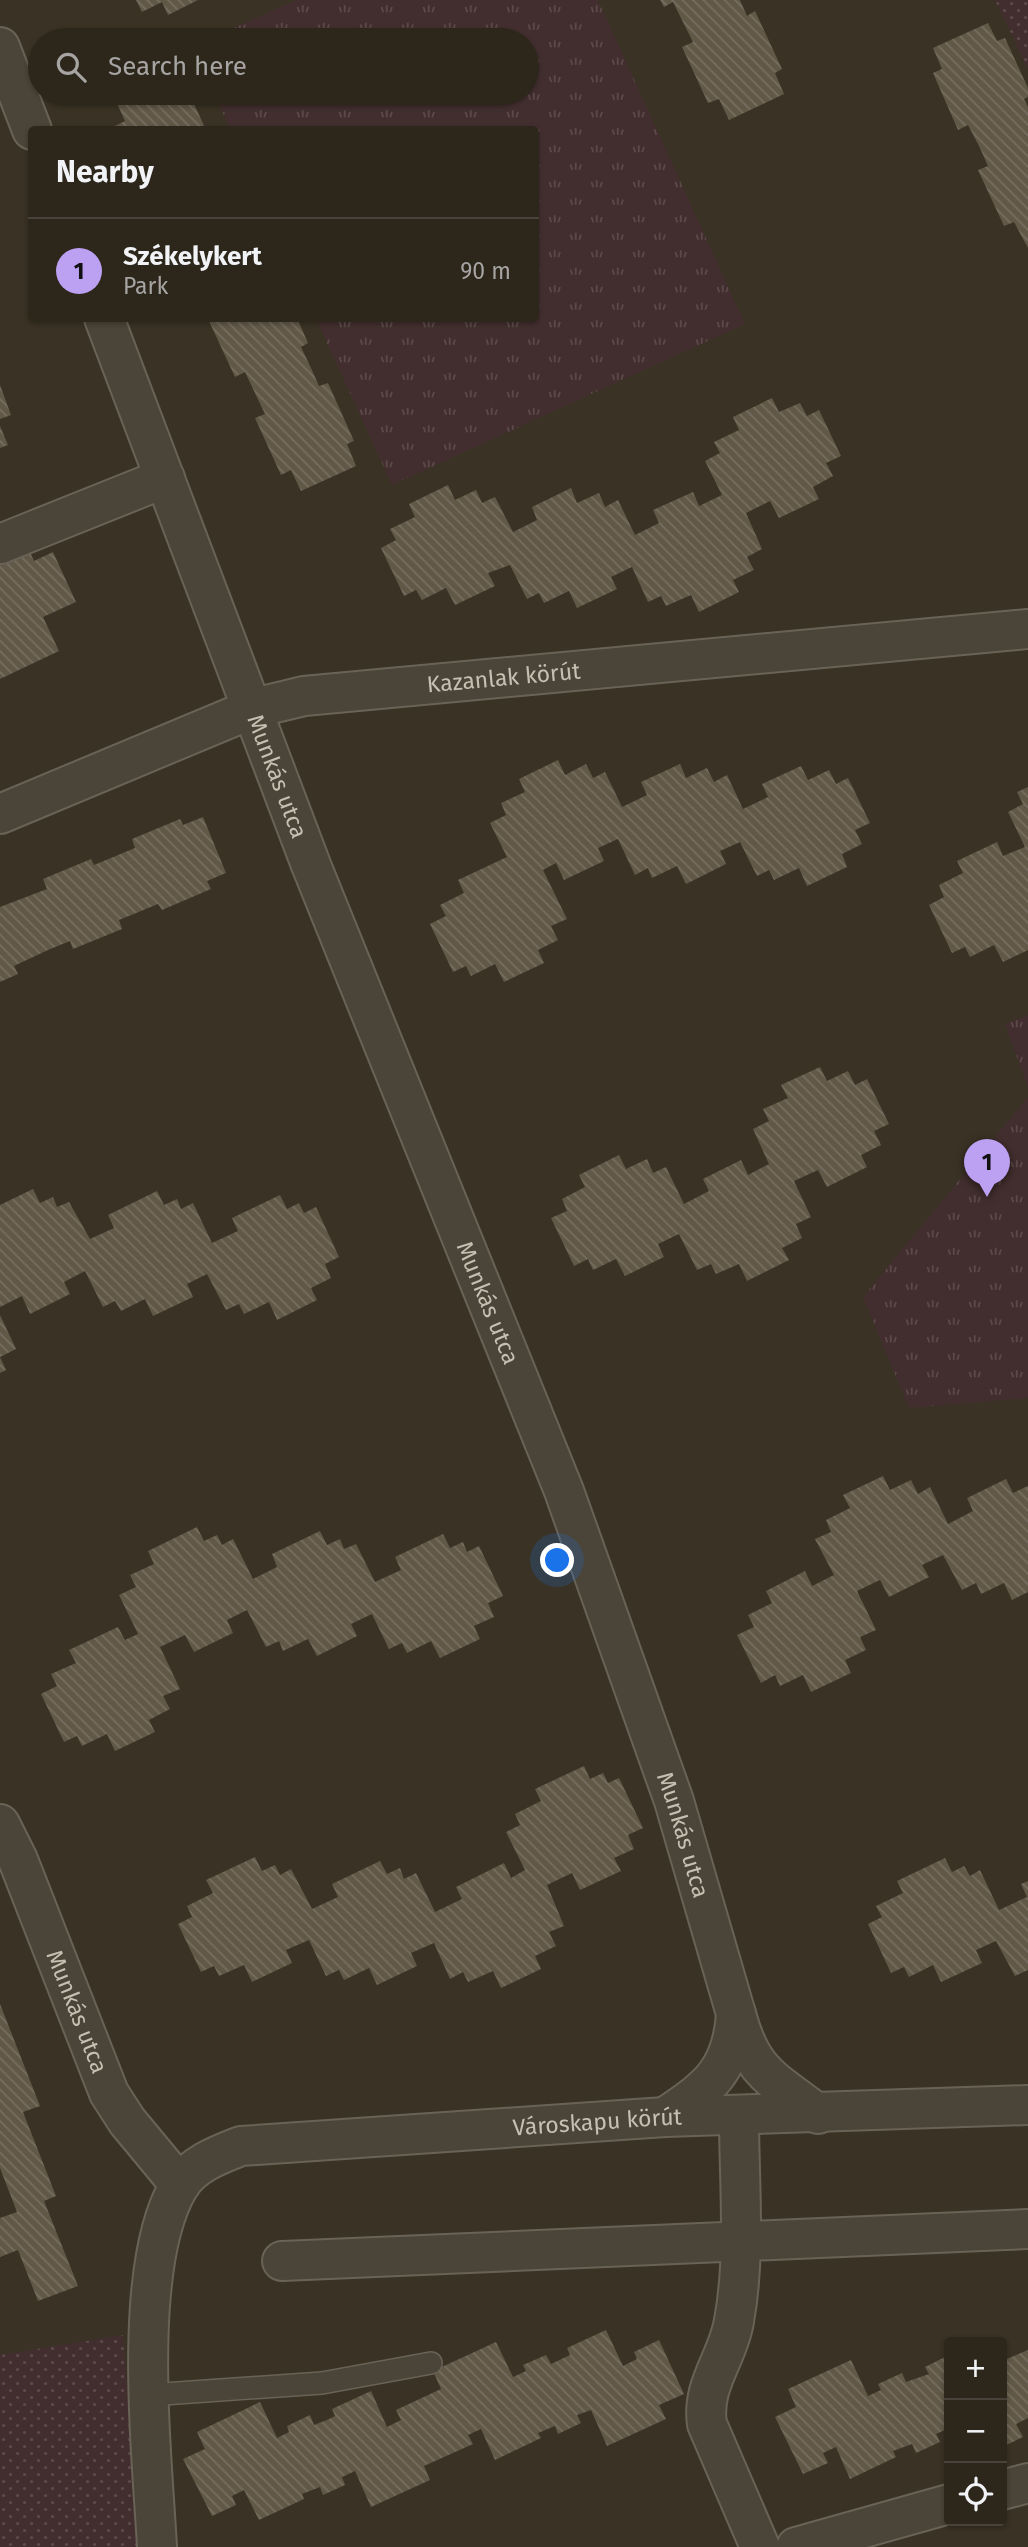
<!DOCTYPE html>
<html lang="en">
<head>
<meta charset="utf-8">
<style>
	:root { --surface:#2c261b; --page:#342e24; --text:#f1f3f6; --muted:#a6a5a3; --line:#48433a; --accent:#bca0f2 }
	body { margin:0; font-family:"Fira Sans",sans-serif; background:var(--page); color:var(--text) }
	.controls { position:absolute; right:21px; bottom:21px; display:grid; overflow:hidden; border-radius:7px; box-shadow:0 2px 5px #0004 }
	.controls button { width:63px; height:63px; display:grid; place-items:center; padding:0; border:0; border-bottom:2px solid var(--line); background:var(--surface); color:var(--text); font:35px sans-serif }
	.you { position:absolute; left:558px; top:1561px; width:24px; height:24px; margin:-18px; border:5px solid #fff; border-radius:50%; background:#1a73e8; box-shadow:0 0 0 10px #1a73e833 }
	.badge { display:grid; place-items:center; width:46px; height:46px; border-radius:50%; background:var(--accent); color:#111; font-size:23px; font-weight:700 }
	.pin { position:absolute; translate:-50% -58px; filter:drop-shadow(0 2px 4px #0008) }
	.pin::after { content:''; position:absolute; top:37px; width:24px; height:21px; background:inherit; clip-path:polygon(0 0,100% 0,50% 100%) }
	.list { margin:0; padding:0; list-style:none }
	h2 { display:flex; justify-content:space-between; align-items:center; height:91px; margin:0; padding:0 28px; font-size:30px }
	h2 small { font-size:23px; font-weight:400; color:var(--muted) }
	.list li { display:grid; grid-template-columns:46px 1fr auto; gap:21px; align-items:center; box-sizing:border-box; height:105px; padding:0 28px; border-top:2px solid var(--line) }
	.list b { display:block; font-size:26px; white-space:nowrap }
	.list p { margin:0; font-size:23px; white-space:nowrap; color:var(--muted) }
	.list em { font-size:23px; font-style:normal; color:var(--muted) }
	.icon { flex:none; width:38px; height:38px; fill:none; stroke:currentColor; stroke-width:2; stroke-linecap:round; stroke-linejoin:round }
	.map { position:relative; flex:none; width:1028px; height:2547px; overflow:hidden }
	.search { position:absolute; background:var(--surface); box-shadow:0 2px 5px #0004; left:28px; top:28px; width:511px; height:77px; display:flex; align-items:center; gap:18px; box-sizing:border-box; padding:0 24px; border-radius:38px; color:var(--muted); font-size:26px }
	.panel { position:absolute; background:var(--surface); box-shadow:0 2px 5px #0004; left:28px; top:126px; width:511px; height:196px; border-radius:7px }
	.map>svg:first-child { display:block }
	.grass { fill:url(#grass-dots) }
	.park { fill:url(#park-tufts) }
	.building { fill:url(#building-back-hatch) }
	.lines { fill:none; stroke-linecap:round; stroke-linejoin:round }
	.service-casing { stroke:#696256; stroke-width:24 }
	.minor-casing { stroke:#696256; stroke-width:42 }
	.service { stroke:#4b4438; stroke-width:21 }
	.minor { stroke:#4b4438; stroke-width:38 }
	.labels { text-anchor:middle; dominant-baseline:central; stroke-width:7; stroke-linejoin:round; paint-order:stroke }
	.street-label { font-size:23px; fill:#c6c0b3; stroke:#2f291d }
</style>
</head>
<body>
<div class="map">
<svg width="1028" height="2547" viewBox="0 0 1028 2547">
	<defs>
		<pattern id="grass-dots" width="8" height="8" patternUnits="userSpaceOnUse" patternTransform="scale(1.75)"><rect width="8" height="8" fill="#422e2e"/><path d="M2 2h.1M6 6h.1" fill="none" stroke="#5c4a4a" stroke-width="1.8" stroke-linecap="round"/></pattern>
		<pattern id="park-tufts" width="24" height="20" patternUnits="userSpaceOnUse" patternTransform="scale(1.75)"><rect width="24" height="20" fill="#422e2e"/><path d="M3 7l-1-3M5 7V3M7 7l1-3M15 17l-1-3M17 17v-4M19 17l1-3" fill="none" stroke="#5c4a4a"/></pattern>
		<pattern id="building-back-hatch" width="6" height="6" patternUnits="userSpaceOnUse" patternTransform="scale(1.75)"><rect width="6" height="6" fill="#615848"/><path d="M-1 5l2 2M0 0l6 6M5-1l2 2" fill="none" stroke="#766e60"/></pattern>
	</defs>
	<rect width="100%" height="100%" fill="#3a3224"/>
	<!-- grass -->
	<g class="grass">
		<polygon points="995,0 1028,0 1028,69"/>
		<polygon points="123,2335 140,2547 0,2547 0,2355"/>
	</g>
	<!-- park -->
	<g class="park">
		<polygon points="296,0 598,0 745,324 392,485 316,319 536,318 536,130 230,129 214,93 527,93 527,40 207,40"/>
		<polygon points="1028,1015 1028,1088 1005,1024"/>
		<polygon points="1028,1097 1028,1398 909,1408 863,1297"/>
	</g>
	<!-- building -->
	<g class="building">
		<polygon points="136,0 198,0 168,15 162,2 142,12"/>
		<polygon points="660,0 740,0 747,16 755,11 782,69 775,73 784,94 729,120 719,99 708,103 682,47 693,42 673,2 664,7"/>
		<polygon points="988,23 997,41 1005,38 1028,88 1028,97 1024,99 1028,107 1028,248 1014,222 1004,226 978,170 988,166 979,146 968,125 958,130 933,73 942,69 933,48"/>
		<polygon points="134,93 189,93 206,130 117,130 115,126 125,121 116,101"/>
		<polygon points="214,318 297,318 308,343 301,347 311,368 319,386 328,383 354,441 347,444 356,466 301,491 291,470 281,475 255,418 265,414 245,372 235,377 209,321"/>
		<polygon points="0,385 11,415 0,419"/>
		<polygon points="772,398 779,412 800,403 807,416 819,410 841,456 826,463 833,476 813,487 819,499 779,518 770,501 746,513 762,549 747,557 754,570 733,580 739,592 699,612 691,595 666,606 661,596 648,602 632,567 611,577 617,589 577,608 569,591 544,603 539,593 527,599 510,565 488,573 495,586 455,605 446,588 422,600 416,590 404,596 381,548 396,540 390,529 415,517 409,504 448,485 455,500 476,490 482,503 495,497 513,532 537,520 532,507 571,488 577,503 599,493 605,507 618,500 635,535 659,523 653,510 693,492 699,506 722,495 705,461 720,453 714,442 739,430 733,417"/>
		<polygon points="0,426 8,445 0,448"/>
		<polygon points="29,550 34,561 53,552 76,602 43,617 59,651 0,679 0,563"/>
		<polygon points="558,760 565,775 586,764 593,778 605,772 622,807 647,795 641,782 680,764 686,778 707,768 714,782 727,775 743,809 768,797 762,784 801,766 808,780 829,770 836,784 848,778 870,823 855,830 862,844 842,854 847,867 807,886 799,868 774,880 769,870 757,876 740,842 720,851 726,864 686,884 677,866 652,878 648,868 635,875 618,839 598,848 604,861 564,880 556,863 543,870 567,919 551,926 558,940 538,950 544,963 504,982 495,964 471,976 466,966 453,972 430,924 446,916 440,905 464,893 458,880 507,857 490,823 506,815 501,803 525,792 519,779"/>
		<polygon points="1028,787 1028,950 1003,962 994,945 970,957 965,947 952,953 929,905 944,897 939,885 963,873 957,861 997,842 1003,856 1025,847 1008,812 1023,804 1017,792"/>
		<polygon points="203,817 226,873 207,881 211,889 162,910 158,904 119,920 122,929 73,949 70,941 48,950 14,966 18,974 0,982 0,907 47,889 43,879 91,859 94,865 135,848 132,839 180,819 183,825"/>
		<polygon points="820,1067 827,1081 848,1071 855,1085 867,1079 889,1124 874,1131 881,1145 861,1155 867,1167 827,1187 818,1170 794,1181 811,1217 796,1224 802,1238 782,1248 789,1260 747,1281 739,1264 716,1274 711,1264 697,1270 679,1234 658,1244 664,1257 625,1276 616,1259 593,1270 588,1259 574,1266 551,1218 567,1211 562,1199 585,1187 579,1175 619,1155 626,1169 647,1159 653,1173 666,1167 684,1204 709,1191 703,1179 741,1160 748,1175 769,1164 753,1129 769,1121 763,1109 788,1098 781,1085"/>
		<polygon points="33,1189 40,1203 53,1197 57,1207 69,1202 90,1239 114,1228 108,1215 157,1191 164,1205 177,1199 181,1209 193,1203 212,1243 238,1231 232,1218 280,1195 287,1209 299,1203 304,1213 316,1207 339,1257 325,1264 331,1278 311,1288 317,1300 277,1320 269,1302 244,1314 239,1304 226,1310 207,1274 187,1284 193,1297 153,1316 145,1299 121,1311 115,1301 103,1307 85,1271 64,1282 70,1294 30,1314 22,1296 0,1307 0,1205"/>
		<polygon points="0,1315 16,1349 0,1357 6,1370 0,1373"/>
		<polygon points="883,1476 890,1490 911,1480 918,1494 930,1487 948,1524 973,1511 967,1498 1006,1479 1013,1493 1028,1486 1028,1592 1012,1600 1004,1583 981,1594 976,1583 962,1590 943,1555 922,1565 929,1577 889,1597 880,1580 857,1591 876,1630 860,1637 866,1650 845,1660 851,1673 811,1692 803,1675 780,1686 775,1675 761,1683 737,1635 754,1627 748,1615 772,1603 766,1591 805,1571 812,1586 834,1575 815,1539 831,1532 826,1520 850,1508 843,1495"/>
		<polygon points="197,1527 204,1541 217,1535 222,1545 233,1539 253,1579 277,1567 272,1554 320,1531 327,1545 340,1539 344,1549 356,1544 375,1582 401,1570 395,1557 443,1534 450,1548 463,1542 467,1552 479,1546 503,1596 488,1603 494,1617 474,1626 480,1639 440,1658 431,1641 407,1653 402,1643 389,1649 372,1614 351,1624 357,1636 317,1656 308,1639 283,1651 279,1641 266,1647 247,1610 227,1620 233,1633 194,1652 185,1635 160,1647 180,1689 163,1696 170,1709 149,1720 155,1732 115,1751 107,1734 82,1746 77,1736 64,1742 41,1694 57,1686 51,1674 76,1663 69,1650 118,1627 125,1640 138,1634 119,1595 136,1587 130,1575 154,1564 148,1551"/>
		<polygon points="584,1766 590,1779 603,1773 608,1783 619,1778 643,1828 628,1835 634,1849 614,1858 621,1871 580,1890 572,1873 547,1885 564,1926 549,1932 556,1946 535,1956 541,1969 501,1988 493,1971 468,1982 463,1972 450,1979 434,1943 411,1953 417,1966 377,1985 369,1968 344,1980 339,1970 326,1976 309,1940 286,1950 292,1963 252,1982 244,1965 219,1976 214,1966 201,1972 178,1924 192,1917 187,1906 213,1893 206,1880 255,1857 262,1871 275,1865 280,1875 291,1869 312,1909 338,1897 332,1884 380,1861 387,1874 400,1868 404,1879 416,1873 435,1912 462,1899 456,1887 504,1863 511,1878 525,1870 506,1832 520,1825 515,1814 541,1801 535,1789"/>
		<polygon points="945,1858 952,1872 964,1866 970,1876 980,1870 999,1910 1027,1897 1021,1884 1028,1881 1028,1970 1015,1976 996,1941 976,1950 982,1963 941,1982 933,1965 909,1977 904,1967 891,1973 868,1924 882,1917 876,1906 903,1893 897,1881"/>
		<polygon points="0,2004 40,2106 23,2112 56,2196 44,2201 78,2286 38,2301 18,2250 0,2257 0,2218 17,2212 0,2168"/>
		<polygon points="606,2330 623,2366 637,2359 634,2352 659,2340 684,2394 659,2405 666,2419 607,2446 591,2410 577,2415 581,2423 558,2434 555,2426 538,2433 541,2438 495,2460 481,2429 468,2435 473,2444 424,2466 430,2480 371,2507 355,2471 342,2477 345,2485 323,2495 320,2487 302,2494 304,2499 259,2520 244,2490 232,2496 236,2505 212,2516 183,2459 205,2449 197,2432 260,2402 277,2438 289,2432 287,2426 310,2415 314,2425 327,2420 335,2416 332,2409 371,2391 387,2427 401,2420 396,2410 441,2389 433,2371 496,2342 513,2377 526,2371 523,2365 546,2355 551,2364 570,2355 567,2348"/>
		<polygon points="1028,2350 1028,2418 1016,2424 1023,2437 1002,2447 1002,2361"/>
		<polygon points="949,2355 949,2428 936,2434 940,2442 916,2453 912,2444 893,2451 896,2457 850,2479 836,2447 823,2453 828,2463 803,2474 775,2417 796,2407 788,2389 851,2360 868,2396 881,2390 878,2384 902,2373 906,2382 929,2374 925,2367"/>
	</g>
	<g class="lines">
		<!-- service casing -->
		<g class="service-casing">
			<polyline id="service" points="149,2395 322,2383 431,2363"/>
		</g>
		<!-- minor casing -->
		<g class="minor-casing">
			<g id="minor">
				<polyline points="0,47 32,130"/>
				<path id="s1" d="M104,318L311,865L564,1491L674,1801L736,2014C732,2070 710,2087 665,2117"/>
				<polyline points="0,544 165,478"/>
				<path id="s2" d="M0,814L254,708L304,696L1028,629"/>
				<path id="s3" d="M0,1824L18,1860L109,2093L127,2121L180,2185"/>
				<path d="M736,2014C752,2074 772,2078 818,2114"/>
				<path d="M739,2115C739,2182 746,2255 734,2321C728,2358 701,2385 707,2424L760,2547"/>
				<polyline points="282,2261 1028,2229"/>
				<polyline points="1002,2490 1028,2483"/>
				<path id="s4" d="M157,2547C152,2453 131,2267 179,2186C193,2164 218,2155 241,2146L665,2117L1028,2105"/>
				<polyline points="796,2547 949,2504"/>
			</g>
		</g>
		<!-- service -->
		<use href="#service" class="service"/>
		<!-- minor -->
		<use href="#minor" class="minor"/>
	</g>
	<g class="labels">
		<!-- street labels -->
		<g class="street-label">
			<text stroke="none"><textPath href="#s2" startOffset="527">Kazanlak körút</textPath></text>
			<text stroke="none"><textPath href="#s1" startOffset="490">Munkás utca</textPath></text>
			<text stroke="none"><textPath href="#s1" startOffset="1057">Munkás utca</textPath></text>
			<text stroke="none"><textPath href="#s1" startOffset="1624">Munkás utca</textPath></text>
			<text stroke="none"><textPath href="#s3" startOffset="203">Munkás utca</textPath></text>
			<text stroke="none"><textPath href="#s4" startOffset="798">Városkapu körút</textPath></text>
		</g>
	</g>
</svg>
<div class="controls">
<button>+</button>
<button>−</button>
<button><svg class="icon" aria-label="locate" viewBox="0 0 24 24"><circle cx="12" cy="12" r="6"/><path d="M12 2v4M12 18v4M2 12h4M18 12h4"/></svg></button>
</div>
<div class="you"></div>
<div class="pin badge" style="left:987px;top:1197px">1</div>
<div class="search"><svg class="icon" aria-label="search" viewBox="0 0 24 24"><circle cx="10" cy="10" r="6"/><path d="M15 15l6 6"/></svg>Search here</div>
<section class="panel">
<h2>Nearby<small></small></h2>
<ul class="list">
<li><span class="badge">1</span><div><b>Székelykert</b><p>Park</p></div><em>90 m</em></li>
</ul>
</section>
</div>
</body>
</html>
